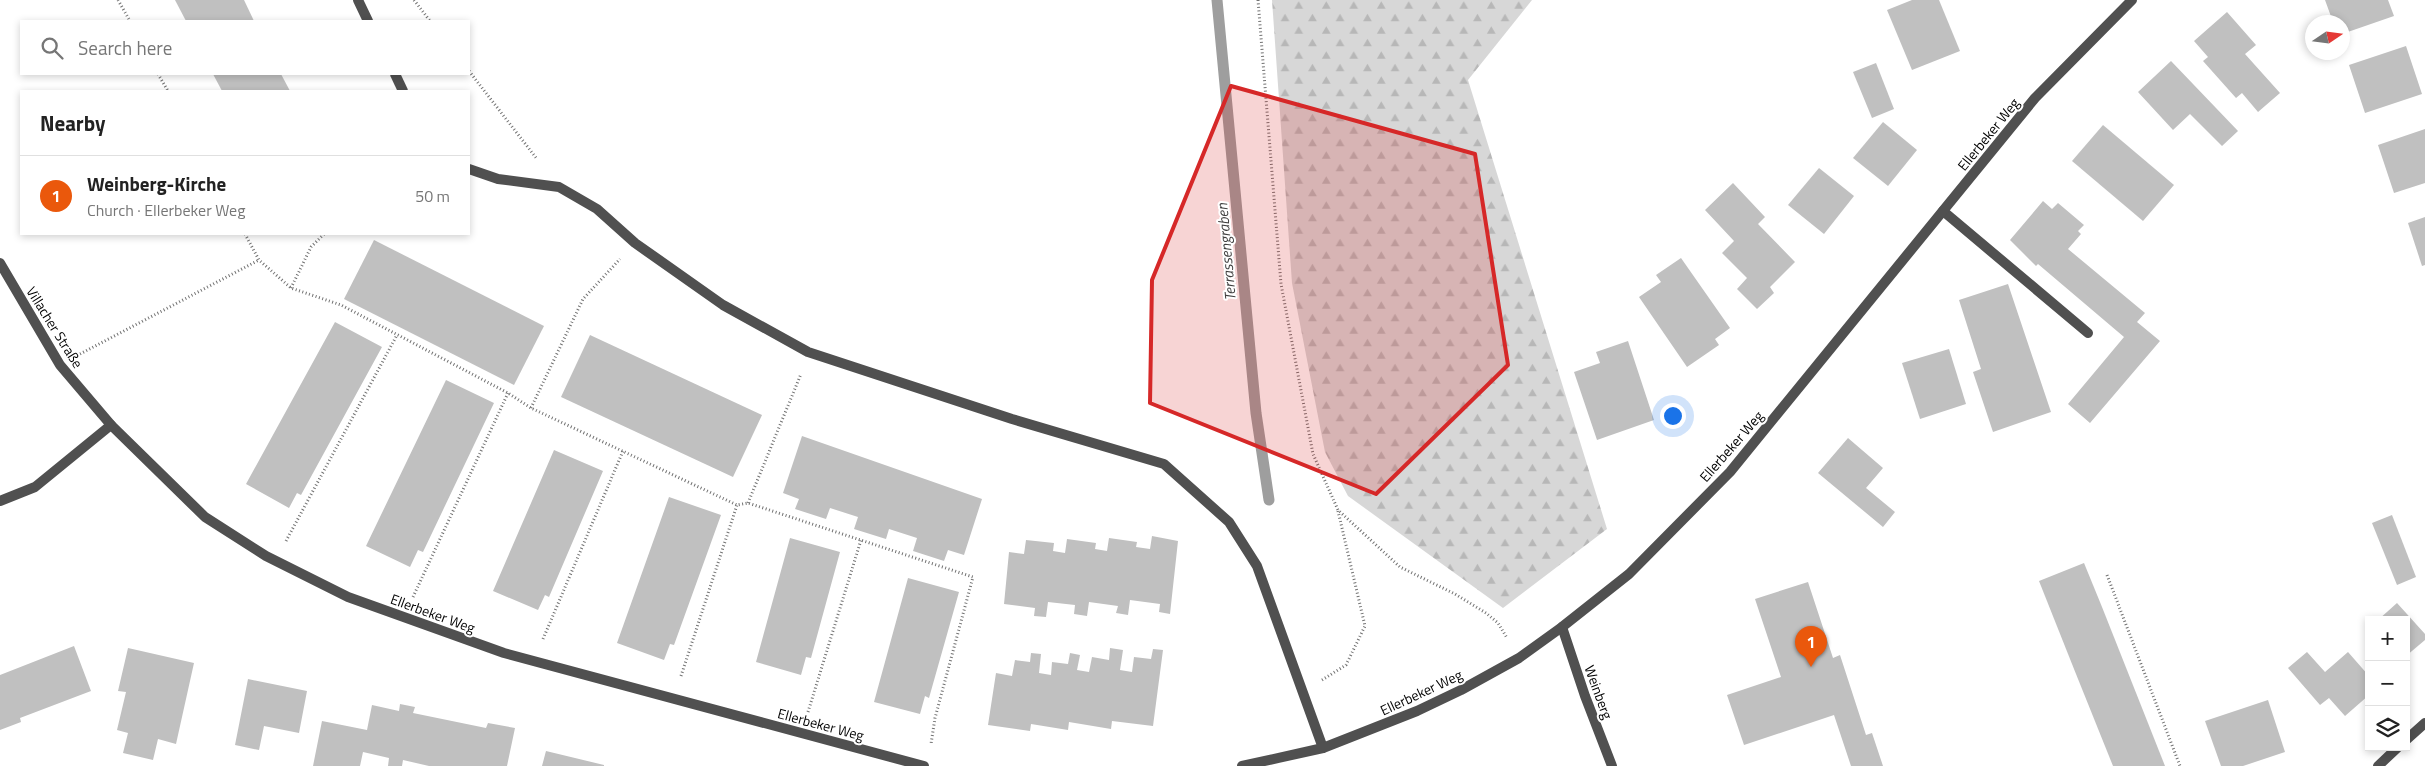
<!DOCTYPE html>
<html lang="en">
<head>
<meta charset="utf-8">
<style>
	:root { --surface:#fff; --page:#f6f6f6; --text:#222; --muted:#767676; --line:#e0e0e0; --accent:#ea580c }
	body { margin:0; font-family:"Titillium Web",sans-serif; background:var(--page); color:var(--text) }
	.controls { position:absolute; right:15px; bottom:15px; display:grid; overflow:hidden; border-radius:0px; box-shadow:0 2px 8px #0003 }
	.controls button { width:45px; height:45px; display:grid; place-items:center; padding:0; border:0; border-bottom:1px solid var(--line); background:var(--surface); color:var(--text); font:25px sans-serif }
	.compass { position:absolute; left:2305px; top:15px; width:45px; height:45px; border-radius:50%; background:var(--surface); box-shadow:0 2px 8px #0003; rotate:77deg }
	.you { position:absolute; left:1672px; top:415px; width:18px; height:18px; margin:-12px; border:4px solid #fff; border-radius:50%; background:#1a73e8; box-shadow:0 0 0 8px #1a73e833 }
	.badge { display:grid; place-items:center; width:32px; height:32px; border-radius:50%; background:var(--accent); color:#fff; font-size:16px; font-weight:700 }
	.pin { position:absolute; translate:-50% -41px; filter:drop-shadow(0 1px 2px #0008) }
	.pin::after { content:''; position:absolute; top:26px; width:18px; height:15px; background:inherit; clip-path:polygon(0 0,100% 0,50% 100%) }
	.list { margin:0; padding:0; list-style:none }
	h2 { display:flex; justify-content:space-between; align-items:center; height:65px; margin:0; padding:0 20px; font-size:21px }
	h2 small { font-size:16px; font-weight:400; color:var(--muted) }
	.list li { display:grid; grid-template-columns:32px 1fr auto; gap:15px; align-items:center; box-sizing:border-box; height:80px; padding:0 20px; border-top:1px solid var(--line) }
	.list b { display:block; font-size:19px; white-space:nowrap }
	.list p { margin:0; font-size:16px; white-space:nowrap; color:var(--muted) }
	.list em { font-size:16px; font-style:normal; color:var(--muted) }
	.icon { flex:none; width:28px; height:28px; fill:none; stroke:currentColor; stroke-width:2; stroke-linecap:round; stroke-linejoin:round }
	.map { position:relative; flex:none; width:2425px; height:766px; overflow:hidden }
	.search { position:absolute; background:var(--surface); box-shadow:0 2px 8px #0003; left:20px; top:20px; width:450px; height:55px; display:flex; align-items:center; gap:12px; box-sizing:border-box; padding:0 18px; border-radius:0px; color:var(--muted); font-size:19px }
	.panel { position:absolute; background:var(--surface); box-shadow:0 2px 8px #0003; left:20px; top:90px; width:450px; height:145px; border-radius:0px }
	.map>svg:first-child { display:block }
	.forest { fill:url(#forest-firs) }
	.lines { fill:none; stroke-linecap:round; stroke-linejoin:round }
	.stream { stroke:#9e9e9e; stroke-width:11 }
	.building { fill:#c0c0c0 }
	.path { stroke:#727272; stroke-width:3; stroke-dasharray:1 2.5; stroke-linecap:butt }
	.service { stroke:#505050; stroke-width:10 }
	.minor { stroke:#505050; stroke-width:10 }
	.tertiary { stroke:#505050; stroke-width:10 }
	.marked { fill:#d62828; fill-opacity:0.2; stroke:#d62828; stroke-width:4; stroke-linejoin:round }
	.labels { text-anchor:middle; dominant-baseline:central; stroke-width:4; stroke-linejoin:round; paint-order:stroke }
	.street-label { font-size:14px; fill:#000; stroke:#fff }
	.water-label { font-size:15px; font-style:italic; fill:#3f3f3f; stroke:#fff }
</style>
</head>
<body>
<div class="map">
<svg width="2425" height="766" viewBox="0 0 2425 766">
	<defs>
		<pattern id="forest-firs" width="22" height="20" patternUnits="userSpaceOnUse" patternTransform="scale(1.25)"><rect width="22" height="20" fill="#d7d7d7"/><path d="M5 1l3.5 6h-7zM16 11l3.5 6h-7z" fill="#b7b7b7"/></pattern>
	</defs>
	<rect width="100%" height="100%" fill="#fff"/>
	<!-- forest -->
	<polygon class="forest" points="1272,0 1532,0 1468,80 1607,529 1503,608 1348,496 1325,452 1292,283"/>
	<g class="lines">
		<!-- stream -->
		<polyline class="stream" points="1217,0 1256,413 1269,500"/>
	</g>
	<!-- building -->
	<g class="building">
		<polygon points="175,0 244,0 254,21 186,21"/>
		<polygon points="1912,0 1939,0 1960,51 1912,70 1887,10"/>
		<polygon points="2325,0 2388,0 2394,16 2342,34 2342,22 2333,22"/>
		<polygon points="2227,12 2256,45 2245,54 2280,93 2258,112 2242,93 2236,98 2203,61 2208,57 2194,41"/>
		<polygon points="2406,46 2422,94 2365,113 2349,65"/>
		<polygon points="2171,61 2238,131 2222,146 2190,114 2173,130 2138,92"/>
		<polygon points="1876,63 1894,109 1872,118 1853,72"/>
		<polygon points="213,74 281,74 290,91 222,91"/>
		<polygon points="1883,122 1917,150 1888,186 1853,158"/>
		<polygon points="2103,125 2174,185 2143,221 2072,161"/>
		<polygon points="2425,129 2425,183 2394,193 2378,145"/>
		<polygon points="1819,168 1854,196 1824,234 1788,205"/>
		<polygon points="1733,183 1765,217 1758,224 1795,262 1770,287 1774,293 1757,309 1737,289 1747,278 1722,253 1734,241 1705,210"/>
		<polygon points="2043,201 2052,209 2058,203 2084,225 2078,231 2081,234 2068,249 2145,313 2137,322 2160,341 2090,423 2068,404 2124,337 2038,264 2036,266 2010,240"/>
		<polygon points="2425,217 2425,265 2422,266 2408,223"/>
		<polygon points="374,240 544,326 514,385 344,299"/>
		<polygon points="1681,258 1730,328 1715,339 1719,345 1687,367 1639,297 1661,282 1656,275"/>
		<polygon points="2008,284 2051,412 1993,432 1973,372 1981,369 1959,300"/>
		<polygon points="335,322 382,347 301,495 297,493 289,508 246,484"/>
		<polygon points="590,335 762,415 733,477 561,397"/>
		<polygon points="1628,341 1654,420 1597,440 1574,372 1600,363 1596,352"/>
		<polygon points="1949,349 1966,404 1920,419 1902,363"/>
		<polygon points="446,380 494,403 423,552 418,550 410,567 366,546"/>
		<polygon points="802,436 982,499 964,555 948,550 944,561 913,551 917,538 889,529 886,539 854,529 858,517 830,508 826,519 795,509 799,499 783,493"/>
		<polygon points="1848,438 1883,468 1866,488 1895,512 1883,527 1818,473"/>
		<polygon points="554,450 603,471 549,597 545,595 538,610 493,591"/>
		<polygon points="669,497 721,515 674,645 670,644 664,660 617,643"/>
		<polygon points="2392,515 2416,577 2397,585 2372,523"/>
		<polygon points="1152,536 1178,541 1170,614 1159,612 1160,604 1130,600 1128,615 1116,613 1118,606 1089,602 1087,616 1074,614 1075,605 1048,602 1046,617 1034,616 1035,608 1004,604 1009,552 1024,554 1026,540 1054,543 1053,551 1065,553 1067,539 1096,543 1095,549 1107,551 1109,538 1137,542 1136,547 1150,549"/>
		<polygon points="790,538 840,552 811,658 806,657 801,675 756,662"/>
		<polygon points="2084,563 2102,607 2165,766 2113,766 2074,669 2039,581"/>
		<polygon points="908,578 959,592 929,698 925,696 920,714 874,702"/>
		<polygon points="1808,582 1833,658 1840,655 1866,735 1872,733 1883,766 1851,766 1834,715 1744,745 1727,695 1781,677 1755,599"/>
		<polygon points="2397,603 2425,634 2425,640 2406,656 2406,620 2378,620"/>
		<polygon points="74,646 91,691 20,718 21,722 0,730 0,675"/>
		<polygon points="128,648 194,663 176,744 158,739 153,760 123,753 128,733 117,730 126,692 118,691"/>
		<polygon points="1110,648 1123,650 1120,670 1132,672 1134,657 1151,659 1153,649 1163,650 1153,726 1112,721 1111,729 1069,722 1068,730 1031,724 1030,731 988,725 996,673 1012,676 1015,660 1030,662 1031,653 1041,654 1039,673 1051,675 1052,662 1068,664 1070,653 1080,655 1077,670 1089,672 1092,657 1109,660"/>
		<polygon points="2307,652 2325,672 2348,652 2369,676 2369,695 2345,716 2329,698 2320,705 2288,668"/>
		<polygon points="248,679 307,691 299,733 264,726 259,750 235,745"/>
		<polygon points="2268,700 2285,752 2243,766 2221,766 2205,721"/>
		<polygon points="400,704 415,707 413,713 486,728 488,723 515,728 507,766 429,766 403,760 402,766 388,766 389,758 363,752 360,766 313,766 322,721 367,730 372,705 399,711"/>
		<polygon points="546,751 604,765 604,766 542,766"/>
	</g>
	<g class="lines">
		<!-- path -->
		<g class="path">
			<polyline points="118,0 130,21"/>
			<polyline points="414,0 430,21"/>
			<polyline points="1258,0 1281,284 1313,454 1338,510 1400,567 1455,594 1486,613 1498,623 1507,638"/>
			<polyline points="469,71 537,159"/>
			<polyline points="158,74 168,91"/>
			<polyline points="245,234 259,260 291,288 341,305 508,393 531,408 737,505 748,503 973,577 935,718 931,744"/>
			<polyline points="291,288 311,247 324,234"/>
			<polyline points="80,354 259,260"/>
			<polyline points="531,408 583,299 620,259"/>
			<polyline points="748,503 801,374"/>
			<polyline points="286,541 397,335"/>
			<polyline points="2107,575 2180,766"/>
			<polyline points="413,597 508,393"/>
			<polyline points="543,639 623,451"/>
			<polyline points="681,676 737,505"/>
			<polyline points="1322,680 1346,665 1365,626 1338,511"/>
			<polyline points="808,712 861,540"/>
		</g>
		<!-- service -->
		<polyline class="service" points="1943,211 2088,333"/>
		<!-- minor -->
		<g class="minor">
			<polyline points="358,0 368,21"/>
			<polyline points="395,74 403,91"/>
			<polyline points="469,169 498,179 559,187 597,209 635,243 723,305 808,352 1012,419 1164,464 1229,522 1257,566 1323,748"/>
			<polyline points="0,501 35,487 111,425"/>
			<polyline points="1562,627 1585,696 1612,766"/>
			<polyline points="2406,740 2425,723"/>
			<polyline points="2378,766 2398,747"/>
		</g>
		<!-- tertiary -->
		<g class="tertiary">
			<polyline points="0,263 60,365 111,425 205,517 266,556 348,597 504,653 924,766"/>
			<polyline points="1242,766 1323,748 1417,711 1461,690 1519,658 1562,627 1629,574 1730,472 2035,98 2132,0"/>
		</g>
	</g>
	<!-- marked area -->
	<path class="marked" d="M1231,86L1475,154L1508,365L1376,494L1150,403L1152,280Z"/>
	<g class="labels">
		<!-- street labels -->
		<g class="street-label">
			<text transform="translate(1988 134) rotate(-51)">Ellerbeker Weg</text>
			<text transform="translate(55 327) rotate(58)">Villacher Straße</text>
			<text transform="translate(1731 446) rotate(-49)">Ellerbeker Weg</text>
			<text transform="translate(433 613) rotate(20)">Ellerbeker Weg</text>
			<text transform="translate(1421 692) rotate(-25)">Ellerbeker Weg</text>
			<text transform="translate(1599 692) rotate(70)">Weinberg</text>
			<text transform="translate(821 724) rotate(15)">Ellerbeker Weg</text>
		</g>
		<!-- water labels -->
		<g class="water-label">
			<text transform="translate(1226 252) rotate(-95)">Terrassengraben</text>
		</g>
	</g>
</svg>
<div class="controls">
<button>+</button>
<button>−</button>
<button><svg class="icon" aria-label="layers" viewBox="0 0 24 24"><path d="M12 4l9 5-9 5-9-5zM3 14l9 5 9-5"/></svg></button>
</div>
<svg class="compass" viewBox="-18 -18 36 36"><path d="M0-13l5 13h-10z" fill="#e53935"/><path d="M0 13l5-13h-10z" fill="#767676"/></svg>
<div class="you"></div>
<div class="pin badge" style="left:1811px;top:667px">1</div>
<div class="search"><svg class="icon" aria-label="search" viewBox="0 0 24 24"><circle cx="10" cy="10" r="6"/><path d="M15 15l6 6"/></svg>Search here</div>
<section class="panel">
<h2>Nearby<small></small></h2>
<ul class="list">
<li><span class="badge">1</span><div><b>Weinberg-Kirche</b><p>Church · Ellerbeker Weg</p></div><em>50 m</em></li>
</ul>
</section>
</div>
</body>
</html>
